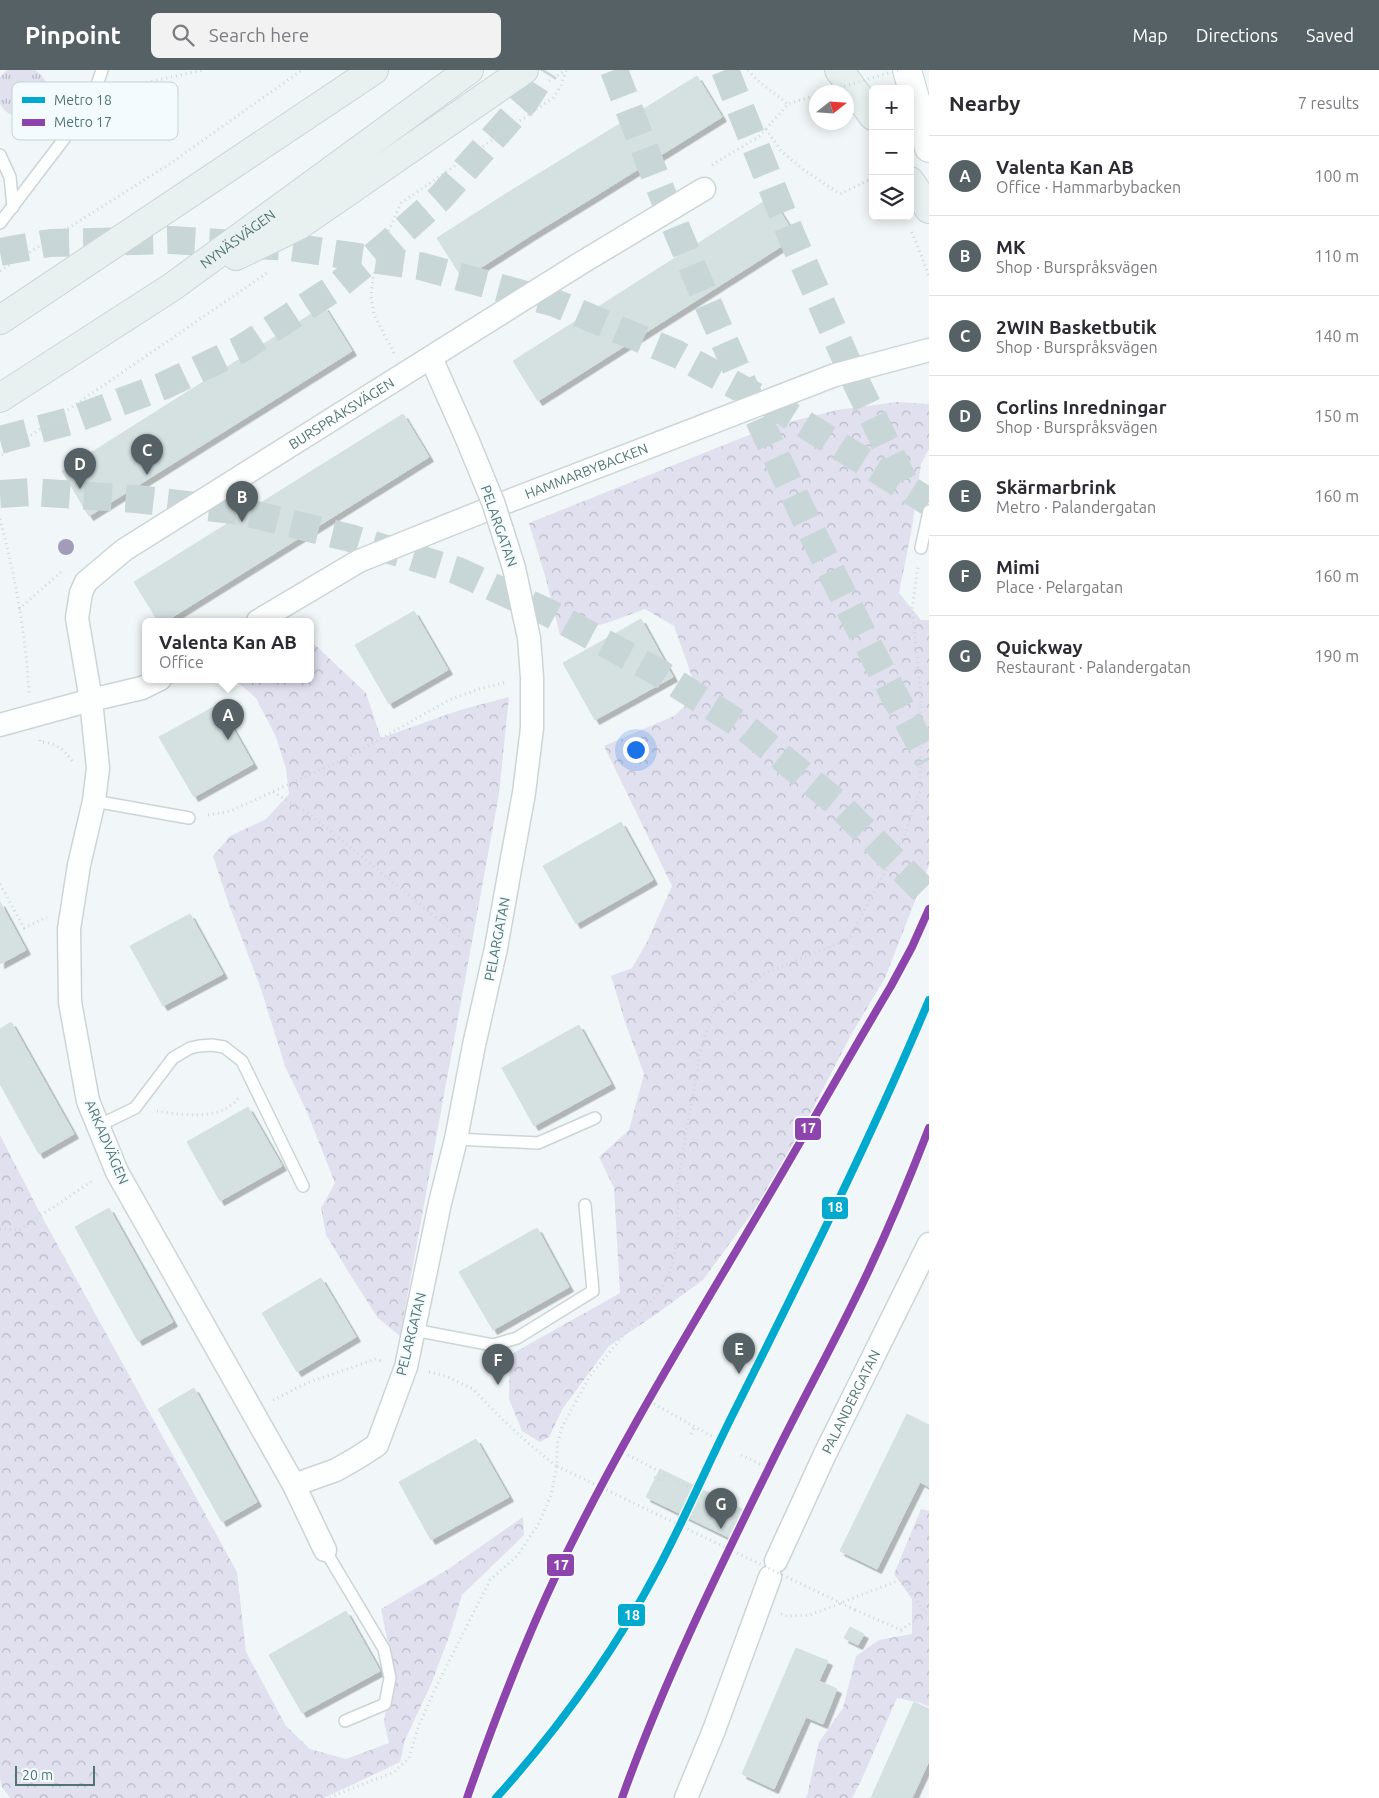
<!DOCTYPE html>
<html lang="en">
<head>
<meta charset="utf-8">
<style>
	:root { --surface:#fff; --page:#f2f2f3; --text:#2b2b33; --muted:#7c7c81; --line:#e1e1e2; --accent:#566165 }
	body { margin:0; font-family:Ubuntu,sans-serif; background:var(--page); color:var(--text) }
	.controls { position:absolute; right:15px; top:15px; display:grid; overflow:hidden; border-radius:8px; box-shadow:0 2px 12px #0003 }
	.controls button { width:45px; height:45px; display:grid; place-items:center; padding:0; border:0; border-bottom:1px solid var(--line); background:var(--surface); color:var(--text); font:25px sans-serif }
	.compass { position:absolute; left:809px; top:15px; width:45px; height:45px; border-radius:50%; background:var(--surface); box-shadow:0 2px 12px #0003; rotate:73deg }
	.scale { position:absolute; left:15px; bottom:12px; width:80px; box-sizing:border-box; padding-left:5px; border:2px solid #527574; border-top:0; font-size:14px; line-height:18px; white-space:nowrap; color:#527574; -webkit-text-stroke:4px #f4fbfe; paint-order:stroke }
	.you { position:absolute; left:635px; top:679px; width:18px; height:18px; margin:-12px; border:4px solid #fff; border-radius:50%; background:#1a73e8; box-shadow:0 0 0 8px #1a73e833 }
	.badge { display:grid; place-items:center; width:32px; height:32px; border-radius:50%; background:var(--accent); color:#fff; font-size:16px; font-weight:700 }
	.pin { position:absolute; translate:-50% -41px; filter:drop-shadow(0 1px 2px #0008) }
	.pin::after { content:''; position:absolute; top:26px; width:18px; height:15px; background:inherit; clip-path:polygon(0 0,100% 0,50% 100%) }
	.popup { position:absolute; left:142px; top:548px; width:172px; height:65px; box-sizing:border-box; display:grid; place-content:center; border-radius:8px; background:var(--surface); filter:drop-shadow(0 1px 4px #0005); font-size:16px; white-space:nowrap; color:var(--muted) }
	.popup b { font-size:19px; color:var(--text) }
	.popup::after { content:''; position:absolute; left:50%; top:100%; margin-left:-10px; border:10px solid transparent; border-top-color:var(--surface) }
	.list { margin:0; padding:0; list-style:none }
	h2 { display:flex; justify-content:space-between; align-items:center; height:65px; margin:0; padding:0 20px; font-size:21px }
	h2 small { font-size:16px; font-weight:400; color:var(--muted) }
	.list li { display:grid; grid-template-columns:32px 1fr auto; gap:15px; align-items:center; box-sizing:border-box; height:80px; padding:0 20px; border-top:1px solid var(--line) }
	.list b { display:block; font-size:19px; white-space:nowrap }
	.list p { margin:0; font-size:16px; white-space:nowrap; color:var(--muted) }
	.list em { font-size:16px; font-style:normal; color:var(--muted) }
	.icon { flex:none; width:28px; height:28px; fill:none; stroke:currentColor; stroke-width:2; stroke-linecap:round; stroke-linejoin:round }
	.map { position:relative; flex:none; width:929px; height:1728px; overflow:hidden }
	header { display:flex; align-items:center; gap:30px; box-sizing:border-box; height:70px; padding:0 25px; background:var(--accent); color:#fff }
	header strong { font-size:24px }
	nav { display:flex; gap:28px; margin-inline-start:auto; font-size:18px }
	.search { width:350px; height:45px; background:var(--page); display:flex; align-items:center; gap:12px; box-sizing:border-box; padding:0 18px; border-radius:8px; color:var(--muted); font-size:19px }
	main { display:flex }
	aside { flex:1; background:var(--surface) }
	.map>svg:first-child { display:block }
	.grass { fill:url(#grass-tufts) }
	.forest { fill:url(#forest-crowns) }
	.building { fill:#d5e1e1; stroke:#d3e0e1; filter:url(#shadow) }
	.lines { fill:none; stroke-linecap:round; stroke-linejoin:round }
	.highway-tunnel { stroke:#c9d6d7; stroke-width:28; stroke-dasharray:28 14; stroke-linecap:butt }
	.lane-casing { stroke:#ccd5d6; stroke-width:14 }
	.street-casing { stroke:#ccd5d6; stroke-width:25 }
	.secondary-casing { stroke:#cad4d5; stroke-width:30 }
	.highway-casing { stroke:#cad5d6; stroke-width:30 }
	.path { stroke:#cdd8d8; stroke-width:3; stroke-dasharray:1 4; stroke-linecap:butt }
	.lane { stroke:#fdfefe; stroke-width:11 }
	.street { stroke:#fdfefe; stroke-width:22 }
	.secondary { stroke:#fdfefe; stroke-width:28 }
	.highway { stroke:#e8f1f0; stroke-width:28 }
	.street-bridge-casing { stroke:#ccd5d6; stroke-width:25; stroke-linecap:butt }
	.path-bridge { stroke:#cdd8d8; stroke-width:3; stroke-dasharray:1 4; stroke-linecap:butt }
	.street-bridge { stroke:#fdfefe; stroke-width:22 }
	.metro-1-casing { stroke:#f4fbfe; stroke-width:11 }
	.metro-2-casing { stroke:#f4fbfe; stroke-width:11 }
	.metro-1 { stroke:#00a9ce; stroke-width:8 }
	.metro-2 { stroke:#8e44ad; stroke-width:8 }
	.tree { fill:#a29cb9 }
	.labels { text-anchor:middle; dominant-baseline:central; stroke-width:4; stroke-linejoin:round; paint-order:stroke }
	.street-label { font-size:14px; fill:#527574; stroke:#f4fbfe }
	.key { fill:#f4fbfe; stroke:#c3d3d5; stroke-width:1 }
	.key-label { font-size:14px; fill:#527574 }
	.line-badge { stroke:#f4fbfe; stroke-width:2 }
	.badge-label { font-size:14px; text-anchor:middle; font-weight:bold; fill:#fff }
</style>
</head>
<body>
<header>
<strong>Pinpoint</strong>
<div class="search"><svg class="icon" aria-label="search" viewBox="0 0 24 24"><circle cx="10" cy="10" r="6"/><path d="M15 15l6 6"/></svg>Search here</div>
<nav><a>Map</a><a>Directions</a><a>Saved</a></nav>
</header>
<main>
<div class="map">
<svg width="929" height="1728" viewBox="0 0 929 1728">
	<defs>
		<pattern id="grass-tufts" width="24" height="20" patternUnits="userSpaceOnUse" patternTransform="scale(1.25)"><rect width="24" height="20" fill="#e0e0ef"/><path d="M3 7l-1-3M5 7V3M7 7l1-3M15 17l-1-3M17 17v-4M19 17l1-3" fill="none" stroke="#b8bac6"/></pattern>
		<pattern id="forest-crowns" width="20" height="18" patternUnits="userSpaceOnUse" patternTransform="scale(1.25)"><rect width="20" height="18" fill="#e0e0ef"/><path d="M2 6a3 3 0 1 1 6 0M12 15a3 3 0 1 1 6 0" fill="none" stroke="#b8bac6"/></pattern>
		<filter id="shadow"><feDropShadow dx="4.5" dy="4.5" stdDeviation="0" flood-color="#0004"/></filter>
	</defs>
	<rect width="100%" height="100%" fill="#f1f7f8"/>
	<!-- grass -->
	<path class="grass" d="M7,0H35C70,23 19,68 0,34V7Z"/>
	<!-- forest -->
	<g class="forest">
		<polygon points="897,332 929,334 929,379 921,394 912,458 899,523 921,550 929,550 929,795 885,908 852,963 795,1073 758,1135 703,1210 655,1245 609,1276 563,1338 549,1367 540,1372 522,1361 509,1329 510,1285 620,1223 614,1118 599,1087 629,1060 644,1004 626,955 611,906 632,898 647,872 672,816 604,676 674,646 698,624 674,556 645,539 607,553 560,565 546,509 529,453 769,357 837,340"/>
		<polygon points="311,571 366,623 381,668 460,640 509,627 499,724 400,1266 378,1248 351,1206 326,1165 321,1138 335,1113 307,1042 285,996 261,919 228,832 213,786 230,766 266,749 289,724 286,699 276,667 256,628 234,609 310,609"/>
		<polygon points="0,1065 40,1143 237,1502 246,1582 286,1656 310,1679 346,1689 389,1673 384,1652 393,1597 381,1539 450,1498 523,1447 524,1465 462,1525 451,1561 432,1612 405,1670 400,1692 324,1728 10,1728 2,1717 0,1709"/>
		<polygon points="921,1439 929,1441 929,1637 921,1633 897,1628 861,1711 852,1728 805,1728 807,1726 819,1672 843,1638 856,1586 879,1570 912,1564 912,1529 894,1504"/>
	</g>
	<!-- building -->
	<g class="building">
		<polygon points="697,6 722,47 592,128 566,87"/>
		<polygon points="566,87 592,128 530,166 504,125"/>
		<polygon points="504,125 530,166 463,209 437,168"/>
		<polygon points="771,127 796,167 538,331 513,291"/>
		<polygon points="324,236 352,281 220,364 192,319"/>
		<polygon points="192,319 220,364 89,446 62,401"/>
		<polygon points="403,344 429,387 166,551 158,551 134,512"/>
		<polygon points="414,541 448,600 389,634 355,575"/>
		<polygon points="641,549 673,607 595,650 563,593"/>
		<polygon points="219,634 253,694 194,727 159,667"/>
		<polygon points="621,752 653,810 576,854 543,796"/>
		<polygon points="0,832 26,880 0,894"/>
		<polygon points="190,844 223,904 163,936 130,876"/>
		<polygon points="11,952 74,1064 39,1084 0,1014 0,959"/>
		<polygon points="579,955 611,1014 534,1056 502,998"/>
		<polygon points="248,1037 282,1096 220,1131 187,1072"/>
		<polygon points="109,1138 173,1252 138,1271 75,1157"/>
		<polygon points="537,1158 569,1217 493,1260 459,1202"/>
		<polygon points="321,1208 356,1267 297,1302 262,1243"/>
		<polygon points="194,1318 257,1432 222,1452 158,1339"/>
		<polygon points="907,1344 929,1355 929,1417 920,1412 877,1499 840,1481"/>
		<polygon points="476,1369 509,1427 431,1470 399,1412"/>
		<polygon points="660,1399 746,1441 732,1469 646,1427"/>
		<polygon points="346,1541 380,1601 302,1643 269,1585"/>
		<polygon points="850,1557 864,1564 858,1575 844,1568"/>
		<polygon points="796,1578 828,1591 819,1611 837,1619 823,1654 806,1647 774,1719 742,1704"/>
		<polygon points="914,1632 929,1639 929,1691 912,1728 871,1728"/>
	</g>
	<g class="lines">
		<!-- highway-tunnel -->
		<g class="highway-tunnel">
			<path d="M614,0C703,236 808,468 929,690"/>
			<polyline points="725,0 792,167 857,314 908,420"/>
			<polyline points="0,182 50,173 171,170 290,177 420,196 555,233 677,284 783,341 929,432"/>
			<polyline points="0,370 70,351 163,316 241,279 336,217 387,175 440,128 524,33 545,0"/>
			<polyline points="0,424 32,422 136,429 240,441 350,468 458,501 551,544 658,602 747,659 837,733 929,826"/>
		</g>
		<!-- lane casing -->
		<g class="lane-casing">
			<g id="lane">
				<polyline points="0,85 10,107 13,137"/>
				<polyline points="0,153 64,69 98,12 102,0"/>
				<polyline points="921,478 929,441"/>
				<polyline points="94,731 189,748"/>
				<polyline points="98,1056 135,1038 173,988 190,978 199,976 212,975 224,977 242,991 303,1116"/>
				<polyline points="456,1069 538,1073 595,1048"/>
				<polyline points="414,1260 493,1275 517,1268 593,1221 585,1135"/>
				<polyline points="325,1480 384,1579 390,1608 385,1634 345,1651"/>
			</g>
		</g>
		<!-- street casing -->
		<g class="street-casing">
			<g id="street">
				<polyline points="431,288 467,369"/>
				<path id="s1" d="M502,460L514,498L529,568L532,607V658L524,723L511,794L496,878L474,975L456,1069L440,1133L406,1297L377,1375L357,1388L336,1400L294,1415L117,1102L88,1031L70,932L69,859L79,795L94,731L98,698L91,630L77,548L81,523L86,512L124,480L581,193L704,119"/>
				<path id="s2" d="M258,551L359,491L501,434L835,305L929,280"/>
				<polyline points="0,655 91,630 142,618 160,609"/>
				<polyline points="294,1415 325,1480"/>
				<path id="s3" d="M776,1491L825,1384L929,1174"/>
				<polyline points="686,1728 714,1660 770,1507"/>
			</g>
		</g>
		<!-- secondary casing -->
		<g class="secondary-casing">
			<polyline id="secondary" points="907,0 929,78"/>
		</g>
		<!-- highway casing -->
		<g class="highway-casing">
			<g id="highway">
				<polyline points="839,0 873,46"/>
				<polyline points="910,111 929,139"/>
				<polyline points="236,186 298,156 524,0"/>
				<polyline points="0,250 374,0"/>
				<path id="s4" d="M0,328L172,217L469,0"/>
			</g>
		</g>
		<!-- path -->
		<g class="path">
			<polyline points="748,0 757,10 788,34"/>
			<polyline points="549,11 566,0"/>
			<polyline points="117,13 135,15 203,0"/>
			<polyline points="766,59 782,82 804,100 840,124 873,108"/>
			<polyline points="712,95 760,66 788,34 816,25"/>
			<polyline points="912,162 929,206"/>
			<polyline points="0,201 168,95 302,0"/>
			<polyline points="394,283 374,245 371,227 373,208 385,169 401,133 553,28 560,18 566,1"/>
			<polyline points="2,385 267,203"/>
			<path d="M0,449C15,505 26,565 29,623"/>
			<polyline points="19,539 61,502"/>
			<path d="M40,670V672C56,673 63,678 72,691"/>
			<polyline points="273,722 308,743 470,875"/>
			<polyline points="208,745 231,741 350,686 449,630 479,619 507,612"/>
			<polyline points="0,814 24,858 47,847"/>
			<path d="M157,1041C181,1045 224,1051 239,1027"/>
			<polyline points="0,1159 19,1160 94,1110"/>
			<polyline points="429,1302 446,1306 473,1319 500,1347 527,1372 556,1396"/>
			<polyline points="273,1330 307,1313 376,1289 381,1291"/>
			<polyline points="654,1334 715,1368"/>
			<polyline points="691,1364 695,1356"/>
			<polyline points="628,1385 666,1405"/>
			<polyline points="741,1385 764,1396"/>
			<polyline points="654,1407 663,1411 666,1405 687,1417 689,1413"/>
			<polyline points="725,1430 720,1440 731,1445"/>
			<polyline points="735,1455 728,1451 731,1445 737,1448 741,1438"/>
			<polyline points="855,1540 901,1560 929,1540"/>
			<polyline points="781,1544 787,1546 810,1545 902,1509 925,1543"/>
			<polyline points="330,1728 333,1726 394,1702 409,1688 419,1655 434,1621 490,1510 518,1485 539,1453 551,1425 557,1396 557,1375 562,1357 590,1306 663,1217 673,1192 678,1164 678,1110 701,978 715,937 761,905 849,869 904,766 920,721 921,623 912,540 918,496"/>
		</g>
		<!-- lane -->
		<use href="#lane" class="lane"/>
		<!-- street -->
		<use href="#street" class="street"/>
		<!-- secondary -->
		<use href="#secondary" class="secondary"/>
		<!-- highway -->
		<use href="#highway" class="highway"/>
		<!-- street-bridge casing -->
		<g class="street-bridge-casing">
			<polyline id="street-bridge" points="467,369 493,432 502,460"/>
		</g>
		<!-- path-bridge -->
		<g class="path-bridge">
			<polyline points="825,22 898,0"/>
			<polyline points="557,1396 855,1540"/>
		</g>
		<!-- street-bridge -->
		<use href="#street-bridge" class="street-bridge"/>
		<!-- metro-1 casing -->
		<g class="metro-1-casing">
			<path id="metro-1" d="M496,1728C560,1657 615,1581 659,1497C687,1444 710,1389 737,1336C804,1202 871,1068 929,930"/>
		</g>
		<!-- metro-2 casing -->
		<g class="metro-2-casing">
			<g id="metro-2">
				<path d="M467,1728C494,1651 523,1575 558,1501C618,1376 691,1258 761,1139C805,1065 847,990 891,916L912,877L929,839"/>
				<path d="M622,1728C662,1616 715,1507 768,1400C795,1344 825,1290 852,1235C881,1177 906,1118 929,1058"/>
			</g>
		</g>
		<!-- metro-1 -->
		<use href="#metro-1" class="metro-1"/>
		<!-- metro-2 -->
		<use href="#metro-2" class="metro-2"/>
	</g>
	<!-- trees -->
	<circle class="tree" cx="66" cy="477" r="8"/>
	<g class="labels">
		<!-- street labels -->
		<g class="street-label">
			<text stroke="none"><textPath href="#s4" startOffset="286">NYNÄSVÄGEN</textPath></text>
			<text stroke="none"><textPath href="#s1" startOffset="2298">BURSPRÅKSVÄGEN</textPath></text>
			<text stroke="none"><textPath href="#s2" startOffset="362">HAMMARBYBACKEN</textPath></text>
			<text transform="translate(499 456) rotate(71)">PELARGATAN</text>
			<text transform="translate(497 869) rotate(-79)">PELARGATAN</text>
			<text transform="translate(107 1072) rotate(67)">ARKADVÄGEN</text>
			<text transform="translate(411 1264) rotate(-76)">PELARGATAN</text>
			<text stroke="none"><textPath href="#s3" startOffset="176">PALANDERGATAN</textPath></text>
		</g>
	</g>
	<!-- legend -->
	<rect x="12" y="12" width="166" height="58" rx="8" class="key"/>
	<rect x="22" y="27" width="23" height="6" fill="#00a9ce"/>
	<rect x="22" y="49" width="23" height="7" fill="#8e44ad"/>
	<g class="key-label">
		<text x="54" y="35">Metro 18</text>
		<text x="54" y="57">Metro 17</text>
	</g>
	<g class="line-badge">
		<rect x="794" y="1047" width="28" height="24" rx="5" fill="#8e44ad"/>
		<rect x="821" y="1126" width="28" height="24" rx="5" fill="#00a9ce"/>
		<rect x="546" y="1483" width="29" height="24" rx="5" fill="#8e44ad"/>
		<rect x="617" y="1533" width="29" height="24" rx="5" fill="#00a9ce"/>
	</g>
	<g class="badge-label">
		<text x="808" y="1063">17</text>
		<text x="835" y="1142">18</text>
		<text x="561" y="1500">17</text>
		<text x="632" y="1550">18</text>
	</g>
</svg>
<div class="controls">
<button>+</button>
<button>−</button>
<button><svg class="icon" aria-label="layers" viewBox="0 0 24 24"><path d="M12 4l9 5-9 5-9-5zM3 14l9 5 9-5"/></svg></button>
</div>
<svg class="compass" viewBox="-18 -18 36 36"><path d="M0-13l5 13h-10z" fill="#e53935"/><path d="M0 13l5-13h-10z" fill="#7c7c81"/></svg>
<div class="scale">20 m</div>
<div class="you"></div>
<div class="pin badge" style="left:228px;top:670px">A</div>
<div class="popup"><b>Valenta Kan AB</b>Office</div>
<div class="pin badge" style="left:242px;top:452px">B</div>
<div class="pin badge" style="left:147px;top:405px">C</div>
<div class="pin badge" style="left:80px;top:419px">D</div>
<div class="pin badge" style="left:739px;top:1304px">E</div>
<div class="pin badge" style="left:498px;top:1315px">F</div>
<div class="pin badge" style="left:721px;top:1459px">G</div>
</div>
<aside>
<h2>Nearby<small>7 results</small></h2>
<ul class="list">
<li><span class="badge">A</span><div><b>Valenta Kan AB</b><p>Office · Hammarbybacken</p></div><em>100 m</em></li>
<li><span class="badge">B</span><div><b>MK</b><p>Shop · Burspråksvägen</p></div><em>110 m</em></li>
<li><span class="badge">C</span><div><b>2WIN Basketbutik</b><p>Shop · Burspråksvägen</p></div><em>140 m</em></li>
<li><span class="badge">D</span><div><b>Corlins Inredningar</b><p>Shop · Burspråksvägen</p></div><em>150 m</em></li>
<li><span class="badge">E</span><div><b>Skärmarbrink</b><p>Metro · Palandergatan</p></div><em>160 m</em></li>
<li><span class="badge">F</span><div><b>Mimi</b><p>Place · Pelargatan</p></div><em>160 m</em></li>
<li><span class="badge">G</span><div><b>Quickway</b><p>Restaurant · Palandergatan</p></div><em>190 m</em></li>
</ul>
</aside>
</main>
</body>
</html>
